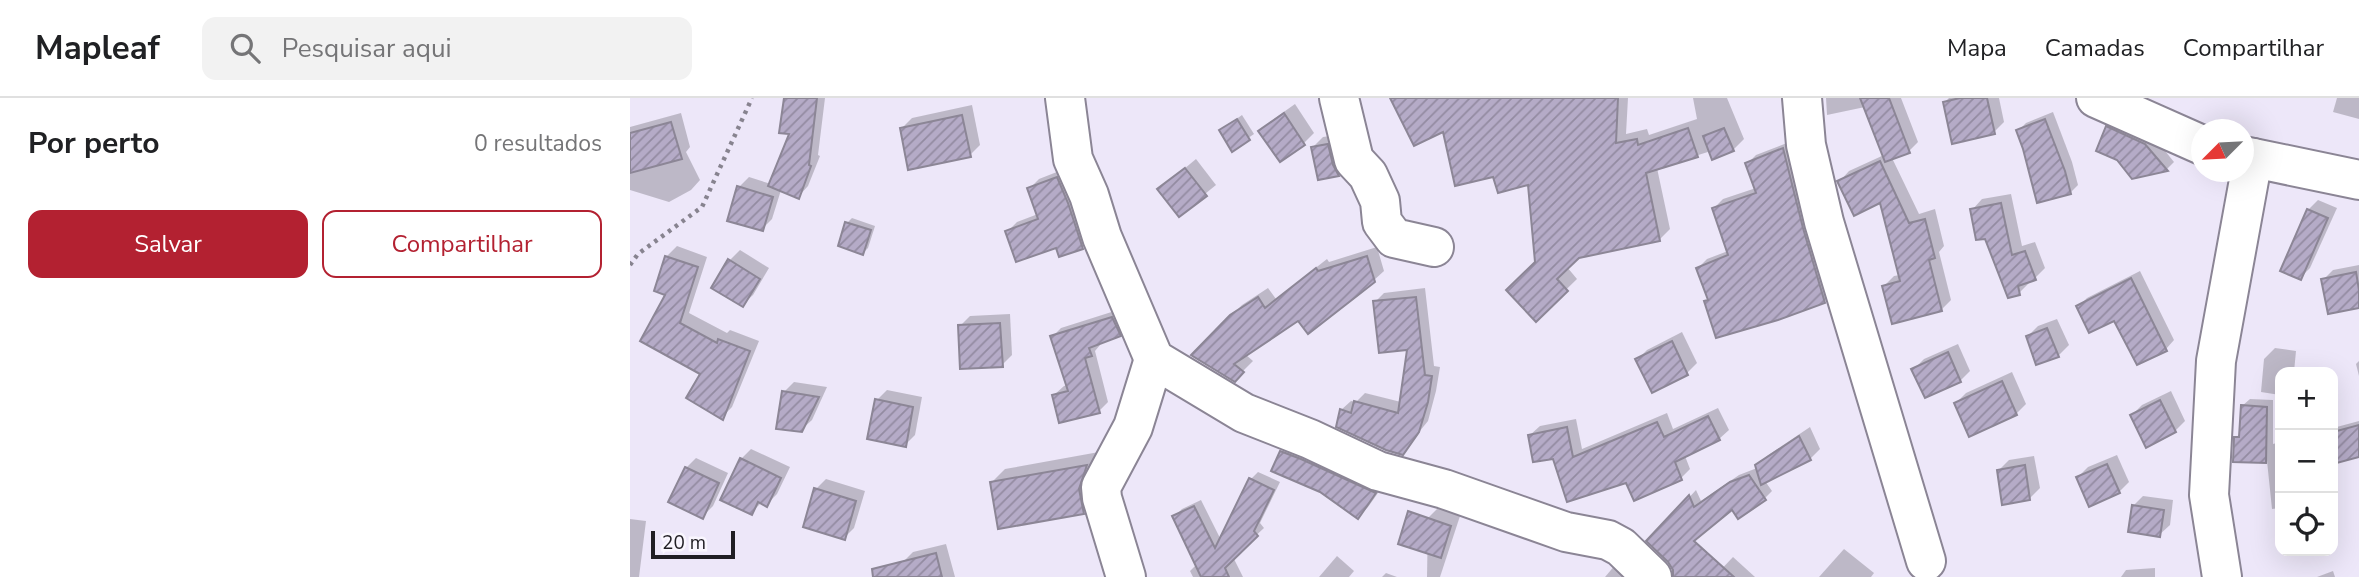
<!DOCTYPE html>
<html lang="pt">
<head>
<meta charset="utf-8">
<style>
	:root { --surface:#fff; --page:#f2f2f2; --text:#202124; --muted:#757577; --line:#e0e0e0; --accent:#b32131 }
	body { margin:0; font-family:"Nunito Sans",sans-serif; background:var(--page); color:var(--text) }
	.controls { position:absolute; right:21px; bottom:21px; display:grid; overflow:hidden; border-radius:14px; box-shadow:0 7px 28px #0002 }
	.controls button { width:63px; height:63px; display:grid; place-items:center; padding:0; border:0; border-bottom:2px solid var(--line); background:var(--surface); color:var(--text); font:35px sans-serif }
	.compass { position:absolute; left:1561px; top:21px; width:63px; height:63px; border-radius:50%; background:var(--surface); box-shadow:0 7px 28px #0002; rotate:246deg }
	.scale { position:absolute; left:21px; bottom:18px; width:84px; box-sizing:border-box; padding-left:7px; border:4px solid #201e24; border-top:0; font-size:19px; line-height:24px; white-space:nowrap; color:#201e24; -webkit-text-stroke:5px #f9f6fe; paint-order:stroke }
	.list { margin:0; padding:0; list-style:none }
	h2 { display:flex; justify-content:space-between; align-items:center; height:91px; margin:0; padding:0 28px; font-size:30px }
	h2 small { font-size:23px; font-weight:400; color:var(--muted) }
	.actions { display:flex; gap:14px; padding:21px 28px }
	.actions a { flex:1; padding:16px 0; border:2px solid var(--accent); border-radius:14px; text-align:center; font-size:24px; color:var(--accent) }
	.actions .main { background:var(--accent); color:#fff }
	.icon { flex:none; width:38px; height:38px; fill:none; stroke:currentColor; stroke-width:2; stroke-linecap:round; stroke-linejoin:round }
	.map { position:relative; flex:none; width:1729px; height:479px; overflow:hidden }
	header { display:flex; align-items:center; gap:42px; box-sizing:border-box; height:98px; padding:0 35px; background:var(--surface); border-bottom:2px solid var(--line) }
	header strong { font-size:33px }
	nav { display:flex; gap:38px; margin-inline-start:auto; font-size:24px }
	.search { width:490px; height:63px; background:var(--page); display:flex; align-items:center; gap:18px; box-sizing:border-box; padding:0 24px; border-radius:14px; color:var(--muted); font-size:26px }
	main { display:flex }
	aside { flex:1; background:var(--surface) }
	.map>svg:first-child { display:block }
	.shadow { fill:#0003 }
	.building { fill:url(#building-hatch); stroke:#8c8696; stroke-width:2 }
	.lines { fill:none; stroke-linecap:round; stroke-linejoin:round }
	.minor-casing { stroke:#8b8595; stroke-width:42 }
	.path { stroke:#87838f; stroke-width:4.5; stroke-dasharray:3.5 5; stroke-linecap:butt }
	.minor { stroke:#fff; stroke-width:38 }
</style>
</head>
<body>
<header>
<strong>Mapleaf</strong>
<div class="search"><svg class="icon" aria-label="search" viewBox="0 0 24 24"><circle cx="10" cy="10" r="6"/><path d="M15 15l6 6"/></svg>Pesquisar aqui</div>
<nav><a>Mapa</a><a>Camadas</a><a>Compartilhar</a></nav>
</header>
<main>
<aside>
<h2>Por perto<small>0 resultados</small></h2>
<ul class="list">
</ul>
<div class="actions"><a class="main">Salvar</a><a>Compartilhar</a></div>
</aside>
<div class="map">
<svg width="1729" height="479" viewBox="0 0 1729 479">
	<defs>
		<pattern id="building-hatch" width="6" height="6" patternUnits="userSpaceOnUse" patternTransform="scale(1.75)"><rect width="6" height="6" fill="#b5abc7"/><path d="M-1 1l2-2M0 6l6-6M5 7l2-2" fill="none" stroke="#938ba1"/></pattern>
	</defs>
	<rect width="100%" height="100%" fill="#ede7f9"/>
	<!-- shadow -->
	<g class="shadow">
		<polygon points="156,0 195,0 188,57 190,58 178,88 168,99 151,92 142,121 132,131 109,89 119,79 141,86 162,35"/>
		<polygon points="762,0 998,0 996,36 1017,31 1019,37 1067,21 1063,0 1097,0 1114,41 1103,52 1081,53 1027,70 1040,131 1029,142 948,158 937,169 947,181 906,221 907,164 900,85 865,77 814,31"/>
		<polygon points="1196,0 1271,0 1288,44 1279,53 1262,60 1289,116 1305,111 1314,148 1309,154 1321,202 1311,212 1254,188 1264,178 1270,177 1251,103 1209,84 1219,73 1254,57 1235,9 1197,17"/>
		<polygon points="1319,0 1369,0 1374,24 1364,34 1315,4"/>
		<polygon points="1707,0 1729,0 1729,21 1703,14"/>
		<polygon points="665,6 684,35 674,45 650,61 631,33 641,23"/>
		<polygon points="342,7 350,47 340,57 272,30 282,20"/>
		<polygon points="1423,14 1442,64 1448,87 1440,95 1388,33 1396,25"/>
		<polygon points="51,15 60,49 56,54 70,82 61,92 39,104 0,92 0,29"/>
		<polygon points="612,17 624,36 602,51 591,32"/>
		<polygon points="1485,21 1523,38 1544,64 1537,71 1503,79 1488,61 1477,29"/>
		<polygon points="707,37 718,67 708,77 689,80 683,49 693,39"/>
		<polygon points="1162,43 1204,194 1195,203 1076,204 1080,200 1068,170 1077,161 1098,153 1084,110 1093,101 1126,90 1117,66 1126,57"/>
		<polygon points="566,61 586,87 549,117 530,91"/>
		<polygon points="437,70 462,139 452,149 427,148 377,134 387,124 408,116 399,91 409,81"/>
		<polygon points="1381,96 1392,148 1405,144 1415,170 1405,180 1399,182 1399,185 1389,195 1342,112 1352,101"/>
		<polygon points="1688,102 1707,110 1680,170 1670,180 1678,112"/>
		<polygon points="222,120 245,128 238,150 233,155 217,125"/>
		<polygon points="47,148 77,159 59,215 97,235 100,232 129,243 102,309 92,319 73,275 12,242 37,196 26,192 37,158"/>
		<polygon points="747,149 754,173 743,183 669,221 615,256 623,263 604,282 563,257 612,207 638,190 646,201 697,161 699,164"/>
		<polygon points="110,152 139,170 123,197 112,207 100,162"/>
		<polygon points="1729,167 1729,208 1693,182 1703,172"/>
		<polygon points="1510,173 1544,242 1536,251 1485,220 1448,209 1457,200"/>
		<polygon points="795,190 804,268 810,269 806,293 798,323 772,355 711,312 721,303 726,304 735,295 771,304 780,250 745,204 754,195"/>
		<polygon points="491,211 499,228 490,237 469,244 470,247 465,253 478,304 469,313 424,297 434,288 438,287 422,239 431,230"/>
		<polygon points="380,216 382,257 372,267 330,228 340,218"/>
		<polygon points="1427,221 1439,247 1429,257 1407,265 1398,238 1408,228"/>
		<polygon points="1052,234 1067,265 1057,275 1022,293 1007,262 1017,252"/>
		<polygon points="1328,246 1340,273 1330,283 1284,271 1294,261"/>
		<polygon points="1645,250 1666,253 1664,274 1650,274 1650,297 1631,294 1634,261"/>
		<polygon points="1729,263 1729,278 1726,266"/>
		<polygon points="1382,274 1396,306 1386,316 1326,305 1336,295"/>
		<polygon points="164,284 197,289 182,322 171,332 154,294"/>
		<polygon points="257,292 292,299 285,337 275,347 247,302"/>
		<polygon points="1541,293 1555,323 1545,333 1502,317 1512,307"/>
		<polygon points="1620,301 1643,302 1643,346 1650,344 1650,410 1642,411 1637,363 1604,363 1606,340 1611,334 1612,308"/>
		<polygon points="1088,310 1099,332 1089,341 1055,358 1060,371 1051,380 997,382 924,359 900,337 910,328 946,321 952,351 1037,315 1043,331"/>
		<polygon points="1729,323 1729,357 1703,364 1703,330"/>
		<polygon points="1180,329 1190,351 1180,361 1135,383 1142,393 1135,400 1102,410 1019,443 1066,392 1071,403 1109,377 1127,370 1127,368 1137,358"/>
		<polygon points="661,344 755,385 738,409 728,419 651,354"/>
		<polygon points="121,351 160,369 147,396 137,406 132,404 121,415 111,361"/>
		<polygon points="469,354 467,400 453,414 361,385 375,371"/>
		<polygon points="1487,357 1499,384 1489,394 1448,379 1458,369"/>
		<polygon points="1404,358 1410,390 1400,400 1369,372 1379,362"/>
		<polygon points="66,360 98,375 83,408 73,418 56,370"/>
		<polygon points="628,374 650,384 630,425 634,430 603,459 613,479 563,479 560,473 567,466 545,418 552,411 571,402 591,442 621,381"/>
		<polygon points="196,381 235,393 224,430 214,440 186,391"/>
		<polygon points="1513,398 1543,402 1540,427 1529,437 1503,408"/>
		<polygon points="808,410 830,418 810,479 797,479 798,420"/>
		<polygon points="0,421 16,423 9,479 0,479"/>
		<polygon points="316,446 325,479 276,479 273,464 283,454"/>
		<polygon points="1214,451 1244,475 1241,479 1189,479"/>
		<polygon points="707,458 724,473 719,479 689,479"/>
		<polygon points="1103,459 1125,479 1084,479"/>
		<polygon points="986,466 1012,479 975,479"/>
		<polygon points="1525,470 1525,479 1491,479 1496,472"/>
		<polygon points="1703,473 1705,479 1687,479"/>
		<polygon points="756,475 767,479 752,479"/>
	</g>
	<!-- building -->
	<g class="building">
		<polygon points="154,0 187,0 179,67 181,68 169,101 138,88 159,36 149,35"/>
		<polygon points="760,0 988,0 986,45 1007,41 1008,47 1058,30 1068,59 1016,75 1030,143 949,160 927,181 938,193 906,224 876,192 905,164 898,87 868,95 863,79 825,88 813,34 784,48"/>
		<polygon points="1230,0 1259,0 1280,55 1255,64"/>
		<polygon points="1330,0 1357,0 1365,36 1322,46 1313,4"/>
		<polygon points="654,15 675,47 650,64 628,33"/>
		<polygon points="332,17 341,59 278,72 270,30"/>
		<polygon points="607,21 620,42 602,54 589,32"/>
		<polygon points="1415,21 1435,73 1441,96 1407,105 1393,51 1386,32"/>
		<polygon points="41,24 52,61 0,75 0,35"/>
		<polygon points="1476,28 1515,46 1538,73 1502,81 1487,62 1466,53"/>
		<polygon points="1094,30 1104,53 1082,62 1073,38"/>
		<polygon points="698,46 703,67 709,78 688,82 681,49"/>
		<polygon points="1153,50 1173,130 1195,205 1148,222 1086,240 1074,203 1078,202 1066,170 1098,157 1082,110 1126,95 1115,65"/>
		<polygon points="1250,63 1279,125 1295,121 1305,160 1299,162 1312,213 1262,226 1252,188 1270,183 1250,105 1224,118 1207,83"/>
		<polygon points="555,70 577,98 549,119 527,91"/>
		<polygon points="427,79 438,105 453,151 429,159 426,150 386,164 375,133 408,121 397,90"/>
		<polygon points="107,88 143,99 133,133 97,123"/>
		<polygon points="1371,105 1382,157 1395,153 1406,182 1388,188 1390,197 1378,200 1355,141 1346,142 1340,111"/>
		<polygon points="1677,111 1698,120 1671,182 1650,173"/>
		<polygon points="215,124 241,132 233,157 208,148"/>
		<polygon points="35,158 68,169 50,225 87,245 88,241 120,253 93,322 56,300 70,276 10,243 35,197 24,193"/>
		<polygon points="737,158 745,184 678,236 668,223 604,266 614,274 605,284 561,257 600,217 628,199 635,210 686,170 688,173"/>
		<polygon points="98,161 130,181 113,209 81,190"/>
		<polygon points="1726,174 1729,192 1729,210 1698,216 1691,181"/>
		<polygon points="1501,180 1537,253 1507,267 1484,223 1459,235 1446,208"/>
		<polygon points="786,199 795,277 802,278 798,304 789,334 773,357 756,352 706,329 710,311 721,315 724,303 768,315 777,252 749,255 743,203"/>
		<polygon points="482,219 491,238 459,250 462,258 455,260 470,315 429,325 422,297 438,293 420,238"/>
		<polygon points="370,225 373,269 330,271 328,227"/>
		<polygon points="1417,230 1429,259 1406,267 1396,238"/>
		<polygon points="1042,243 1058,277 1022,295 1005,261"/>
		<polygon points="1318,254 1331,284 1295,300 1281,271"/>
		<polygon points="1372,283 1387,317 1339,339 1324,305"/>
		<polygon points="152,293 189,299 172,334 146,331"/>
		<polygon points="245,301 283,309 276,349 237,341"/>
		<polygon points="1530,302 1546,334 1516,350 1500,317"/>
		<polygon points="1611,307 1637,309 1636,365 1603,364 1604,339 1609,339"/>
		<polygon points="1078,318 1090,342 1045,364 1052,382 1004,403 996,385 937,404 923,361 903,364 898,337 937,329 943,359 1027,324 1034,339"/>
		<polygon points="1729,327 1729,359 1703,366 1703,334"/>
		<polygon points="1169,338 1181,362 1131,387 1125,367"/>
		<polygon points="650,353 671,361 746,395 728,421 690,394 641,373"/>
		<polygon points="110,360 151,380 137,409 128,404 122,417 90,402"/>
		<polygon points="1477,366 1490,395 1459,409 1446,379"/>
		<polygon points="457,367 449,391 454,416 368,431 360,384"/>
		<polygon points="1395,367 1400,402 1372,407 1367,372"/>
		<polygon points="55,369 89,385 73,421 38,404"/>
		<polygon points="1119,377 1136,402 1108,421 1102,412 1064,443 1104,479 1043,479 1043,472 1038,464 1016,443 1059,397 1064,409 1100,384"/>
		<polygon points="619,380 644,392 624,433 628,438 595,470 599,479 571,479 542,418 564,408 585,450"/>
		<polygon points="184,390 226,403 215,442 173,429"/>
		<polygon points="1502,407 1534,412 1530,439 1498,434"/>
		<polygon points="778,413 821,428 811,460 768,446"/>
		<polygon points="306,455 312,479 243,479 242,471"/>
	</g>
	<g class="lines">
		<!-- minor casing -->
		<g class="minor-casing">
			<g id="minor">
				<polyline points="435,0 443,61 459,97 472,139 524,261 614,315 680,341 748,373 814,391 936,434 978,442 991,449 1022,479"/>
				<polyline points="709,0 724,62 738,77 750,103 752,124 764,140 804,149"/>
				<polyline points="1172,0 1176,47 1194,124 1296,463"/>
				<polyline points="1466,0 1572,47"/>
				<polyline points="1614,58 1729,82"/>
				<polyline points="496,479 472,400 471,389 503,329 524,261"/>
				<polyline points="1592,479 1579,397 1586,263 1623,60"/>
			</g>
		</g>
		<!-- path -->
		<polyline class="path" points="0,167 8,156 72,109 122,0"/>
		<!-- minor -->
		<use href="#minor" class="minor"/>
	</g>
</svg>
<div class="controls">
<button>+</button>
<button>−</button>
<button><svg class="icon" aria-label="locate" viewBox="0 0 24 24"><circle cx="12" cy="12" r="6"/><path d="M12 2v4M12 18v4M2 12h4M18 12h4"/></svg></button>
</div>
<svg class="compass" viewBox="-18 -18 36 36"><path d="M0-13l5 13h-10z" fill="#e53935"/><path d="M0 13l5-13h-10z" fill="#757577"/></svg>
<div class="scale">20 m</div>
</div>
</main>
</body>
</html>
